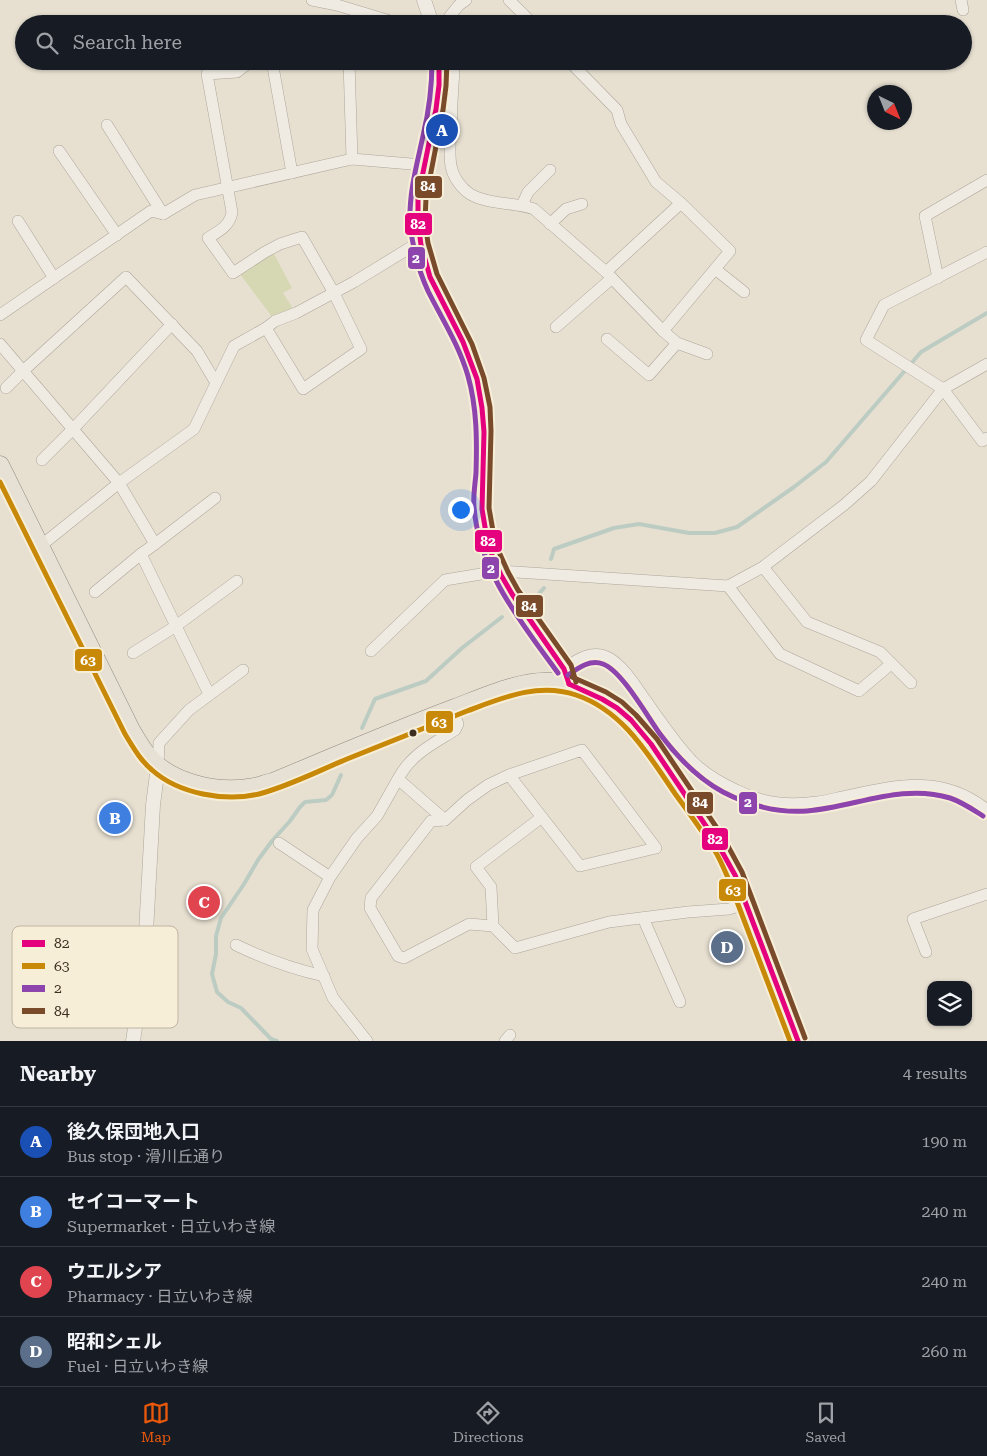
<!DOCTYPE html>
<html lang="en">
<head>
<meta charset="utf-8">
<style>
	:root { --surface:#171b24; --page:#242831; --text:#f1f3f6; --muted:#9ea1a6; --line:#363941; --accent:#ea580c }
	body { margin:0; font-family:"Roboto Serif","Noto Sans JP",serif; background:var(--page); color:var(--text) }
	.controls { position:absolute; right:15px; bottom:15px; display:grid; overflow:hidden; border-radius:10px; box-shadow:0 1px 4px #0004 }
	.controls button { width:45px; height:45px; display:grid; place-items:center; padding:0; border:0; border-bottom:1px solid var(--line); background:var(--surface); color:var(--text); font:25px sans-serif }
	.compass { position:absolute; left:867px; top:85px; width:45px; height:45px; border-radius:50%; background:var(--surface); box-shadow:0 1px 4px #0004; rotate:137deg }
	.you { position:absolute; left:460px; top:509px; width:18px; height:18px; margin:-12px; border:4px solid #fff; border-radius:50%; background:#1a73e8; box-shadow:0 0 0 8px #1a73e833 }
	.badge { display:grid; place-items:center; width:32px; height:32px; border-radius:50%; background:var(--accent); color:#fff; font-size:16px; font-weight:700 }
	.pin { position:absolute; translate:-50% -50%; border:2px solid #fff; box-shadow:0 1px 5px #0006 }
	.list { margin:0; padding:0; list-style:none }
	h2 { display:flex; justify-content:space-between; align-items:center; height:65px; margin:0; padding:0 20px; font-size:21px }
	h2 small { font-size:16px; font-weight:400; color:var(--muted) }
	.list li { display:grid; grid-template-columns:32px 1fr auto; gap:15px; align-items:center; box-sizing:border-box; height:70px; padding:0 20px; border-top:1px solid var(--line) }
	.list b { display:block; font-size:19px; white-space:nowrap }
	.list p { margin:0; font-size:16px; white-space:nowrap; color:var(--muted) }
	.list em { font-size:16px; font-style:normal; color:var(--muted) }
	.icon { flex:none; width:28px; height:28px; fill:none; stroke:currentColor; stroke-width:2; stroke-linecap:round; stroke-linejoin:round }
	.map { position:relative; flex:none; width:987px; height:1041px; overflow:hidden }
	.search { position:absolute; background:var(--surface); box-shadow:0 1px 4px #0004; left:15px; right:15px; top:15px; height:55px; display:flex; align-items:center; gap:12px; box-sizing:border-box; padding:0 18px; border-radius:28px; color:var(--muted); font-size:19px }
	.sheet { height:345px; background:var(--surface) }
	nav { display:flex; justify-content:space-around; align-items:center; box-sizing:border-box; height:70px; border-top:1px solid var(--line); background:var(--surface); font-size:14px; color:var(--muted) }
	nav a { display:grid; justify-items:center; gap:2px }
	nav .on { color:var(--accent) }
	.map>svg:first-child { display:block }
	.green { fill:#d6d7b3 }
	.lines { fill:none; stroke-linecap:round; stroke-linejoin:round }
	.stream { stroke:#bcccc2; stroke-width:4 }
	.minor-casing { stroke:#ada599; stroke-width:12 }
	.tertiary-casing { stroke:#ada599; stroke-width:15 }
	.primary-casing { stroke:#928b80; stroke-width:19 }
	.minor { stroke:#efebe3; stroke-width:11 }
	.tertiary { stroke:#efebe3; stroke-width:14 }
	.primary { stroke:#e6e1d4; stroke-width:18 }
	.bus-1-casing { stroke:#f7eed8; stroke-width:9 }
	.bus-2-casing { stroke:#f7eed8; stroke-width:9 }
	.bus-3-casing { stroke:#f7eed8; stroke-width:9 }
	.bus-4-casing { stroke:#f7eed8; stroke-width:9 }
	.bus-1 { stroke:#e5007d; stroke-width:5 }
	.bus-2 { stroke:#c88808; stroke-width:5 }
	.bus-3 { stroke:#8e44ad; stroke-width:5 }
	.bus-4 { stroke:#7a4b2a; stroke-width:5 }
	.bus-dot { fill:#3d2e20; stroke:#f7eed8; stroke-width:2 }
	.key { fill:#f7eed8; stroke:#bfb4a1; stroke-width:1 }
	.key-label { font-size:14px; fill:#3d2e20 }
	.line-badge { stroke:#f7eed8; stroke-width:2 }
	.badge-label { font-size:14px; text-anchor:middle; font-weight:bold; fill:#fff }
</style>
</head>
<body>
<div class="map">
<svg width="987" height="1041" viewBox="0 0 987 1041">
	<rect width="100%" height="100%" fill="#e7e0d1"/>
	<!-- green -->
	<polygon class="green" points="273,252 292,288 283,293 296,313 275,321 237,270"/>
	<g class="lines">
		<!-- stream -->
		<g class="stream">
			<polyline points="551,559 554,549 614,528 639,524 689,533 715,533 737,527 794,487 826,462 921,352 987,313"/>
			<polyline points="536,597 544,588"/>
			<polyline points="362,728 375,699 426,681 462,648 502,617"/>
			<polyline points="277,1041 271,1039 241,1008 228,1002 217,992 212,974 216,954 216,936 221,918 244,884 258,860 272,841 290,821 300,807 305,802 326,800 332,795 341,775"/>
		</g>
		<!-- minor casing -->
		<g class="minor-casing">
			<g id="minor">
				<polyline points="312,0 337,5 400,24"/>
				<polyline points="509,0 533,24"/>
				<polyline points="961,0 963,10"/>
				<polyline points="451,24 450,16 459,5 466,0"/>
				<polyline points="272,61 292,173"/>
				<polyline points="349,61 352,159"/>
				<path d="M454,73C452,91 452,109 451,127C450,140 449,154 451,166C453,177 461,188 470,194C489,205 514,202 534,209L606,272L663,331L730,251L681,203L656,182L621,124L617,110L569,61"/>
				<polyline points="107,125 163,214"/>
				<polyline points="59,151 117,235"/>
				<polyline points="522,205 528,192 550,170"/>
				<polyline points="18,221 54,278"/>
				<polyline points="550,224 566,209 582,204"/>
				<polyline points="987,252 884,305 866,340 943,389 982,441 987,438"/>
				<polyline points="715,269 744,292"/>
				<polyline points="606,272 681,203"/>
				<polyline points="938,278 925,216 987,180"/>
				<polyline points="0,315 151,211 163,214 195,195 352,159 423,165"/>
				<polyline points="556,327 612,278"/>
				<polyline points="266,328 275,321 296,313 354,282 421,241"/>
				<polyline points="663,331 677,343 707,354"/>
				<polyline points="607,339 649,375 677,343"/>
				<polyline points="0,344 119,483 155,544 141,554 209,694"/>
				<polyline points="6,388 23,371 126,277 197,351 216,383"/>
				<polyline points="42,460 73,429 172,324"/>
				<path d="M40,544L48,540L119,483L194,429L234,346L266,328L303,389L361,349L334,293L302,237L280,244L265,252L233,273L208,238C219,231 230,226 232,212L207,74L237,72L251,61"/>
				<polyline points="155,544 215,498"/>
				<polyline points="763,567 807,622 880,652 911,683"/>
				<polyline points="728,586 780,654 859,691 891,664"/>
				<polyline points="95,592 141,554"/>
				<polyline points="371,651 445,580 499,571 728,586 763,567 844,505 871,481 943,389 987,364"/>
				<polyline points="133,653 176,626 237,581"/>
				<path d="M564,669C577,659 593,649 609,658C624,667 634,684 644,698C659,719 674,742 692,761C704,773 721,783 736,790C761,803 790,806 817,802C827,801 837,798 847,796C898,785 943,774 987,810"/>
				<polyline points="158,766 159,743 189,710 243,670"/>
				<path d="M398,779C411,754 433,744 455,730L458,724L452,709"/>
				<polyline points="445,820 431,821 371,898 370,908 398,956 404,958 469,924 493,926 515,948 609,922 688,912 729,909 746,904"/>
				<polyline points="279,843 330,877"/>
				<polyline points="643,918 680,1002"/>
				<polyline points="493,926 491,887 476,867 542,817"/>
				<path d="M236,945C265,959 293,969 324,976"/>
				<polyline points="926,952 913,919 987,894"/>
				<polyline points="367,1041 333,998 312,949 313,910 330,877 357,838 377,816 398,779 445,820 467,800 488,785 509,775 582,750 656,848 580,866 509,775"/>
				<polyline points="505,1041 510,1035"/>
			</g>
		</g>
		<!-- tertiary casing -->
		<g class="tertiary-casing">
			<g id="tertiary">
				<polyline points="424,0 432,24"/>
				<path d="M439,61C440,83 437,104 433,125C427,157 415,189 418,222C419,237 422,253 427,267C435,294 452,316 463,342C469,355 475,370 478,385C486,416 484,447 483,479C482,489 481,499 482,509C488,575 528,617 564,669L569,684"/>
				<polyline points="133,1041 144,968 153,805 158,766"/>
			</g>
		</g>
		<!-- primary casing -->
		<g class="primary-casing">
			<path id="primary" d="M0,465L131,730C136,738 141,748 148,756C171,784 220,794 254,787C260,786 267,783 273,782C333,757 394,731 455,708C484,697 522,679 554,682C590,686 619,707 643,734L722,848L735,875L798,1041"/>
		</g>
		<!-- minor -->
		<use href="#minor" class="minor"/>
		<!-- tertiary -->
		<use href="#tertiary" class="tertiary"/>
		<!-- primary -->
		<use href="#primary" class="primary"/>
		<!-- bus-1 casing -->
		<g class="bus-1-casing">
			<g id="bus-1">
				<polyline points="439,61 439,85 436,109 418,197 418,222 421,245 430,277 463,342 477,379 482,408 484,432 482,509 486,533 492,555 501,575 512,594 564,669 569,684"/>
				<polyline points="569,684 602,699 617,708 631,720 651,744 716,841 735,875 798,1041"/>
			</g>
		</g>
		<!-- bus-2 casing -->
		<g class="bus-2-casing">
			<path id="bus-2" d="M0,482L125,734C133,747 140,760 152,770C179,794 225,802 259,794C289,786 318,771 347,759C387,743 427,727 467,711C502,698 538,682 576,695C624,711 649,756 676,795C689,813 703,832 715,851C720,859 724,869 728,878L790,1041"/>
		</g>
		<!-- bus-3 casing -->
		<g class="bus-3-casing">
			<g id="bus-3">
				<path d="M432,61C432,87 429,111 423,136C417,164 409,192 410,222C412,245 418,269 428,291C442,319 459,345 468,376C477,408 477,440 476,473C475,485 473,496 474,507C479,572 522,623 558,673"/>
				<path d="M568,675C578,668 590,659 603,664C622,671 647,716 660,734C678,758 697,778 723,792C750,806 778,813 807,811C855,807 902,783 950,798C962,802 972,809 983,816"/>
			</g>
		</g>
		<!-- bus-4 casing -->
		<g class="bus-4-casing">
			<g id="bus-4">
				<polyline points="447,61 446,86 443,110 426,198 425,222 428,243 437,274 472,344 484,378 490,407 491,431 489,508 493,531 499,552 508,572 518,590 571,665 576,682"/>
				<polyline points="572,677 606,692 622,702 636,715 657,739 723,837 742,872 805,1038"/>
			</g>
		</g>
		<!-- bus-1 -->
		<use href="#bus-1" class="bus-1"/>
		<!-- bus-2 -->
		<use href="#bus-2" class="bus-2"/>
		<!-- bus-3 -->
		<use href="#bus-3" class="bus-3"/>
		<!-- bus-4 -->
		<use href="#bus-4" class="bus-4"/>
	</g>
	<!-- markers -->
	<circle class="bus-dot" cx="413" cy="733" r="4.5"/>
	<!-- legend -->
	<rect x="12" y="926" width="166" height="102" rx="8" class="key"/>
	<rect x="22" y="940" width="23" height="7" fill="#e5007d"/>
	<rect x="22" y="963" width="23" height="6" fill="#c88808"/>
	<rect x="22" y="985" width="23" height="7" fill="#8e44ad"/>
	<rect x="22" y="1008" width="23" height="6" fill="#7a4b2a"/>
	<g class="key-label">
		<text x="54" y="948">82</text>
		<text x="54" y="971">63</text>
		<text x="54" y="993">2</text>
		<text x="54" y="1016">84</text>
	</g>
	<g class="line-badge">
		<rect x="414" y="175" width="29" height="24" rx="5" fill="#7a4b2a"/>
		<rect x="404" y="212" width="29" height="24" rx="5" fill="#e5007d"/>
		<rect x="407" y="246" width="19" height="24" rx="5" fill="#8e44ad"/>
		<rect x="474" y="529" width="29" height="24" rx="5" fill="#e5007d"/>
		<rect x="481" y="556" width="19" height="24" rx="5" fill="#8e44ad"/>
		<rect x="515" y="594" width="29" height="24" rx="5" fill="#7a4b2a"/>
		<rect x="74" y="648" width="29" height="24" rx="5" fill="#c88808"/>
		<rect x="425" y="710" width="29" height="24" rx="5" fill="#c88808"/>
		<rect x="686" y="791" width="28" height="24" rx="5" fill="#7a4b2a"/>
		<rect x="738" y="791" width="20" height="24" rx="5" fill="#8e44ad"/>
		<rect x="701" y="827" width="28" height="24" rx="5" fill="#e5007d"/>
		<rect x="718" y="878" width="29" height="24" rx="5" fill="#c88808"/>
	</g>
	<g class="badge-label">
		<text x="428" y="191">84</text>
		<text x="418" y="229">82</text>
		<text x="416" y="263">2</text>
		<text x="488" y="546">82</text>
		<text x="491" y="573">2</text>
		<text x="529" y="611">84</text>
		<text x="88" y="665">63</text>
		<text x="439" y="727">63</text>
		<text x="700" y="807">84</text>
		<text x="748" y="807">2</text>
		<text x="715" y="844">82</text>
		<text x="733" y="895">63</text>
	</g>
</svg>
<div class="controls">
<button><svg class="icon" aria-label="layers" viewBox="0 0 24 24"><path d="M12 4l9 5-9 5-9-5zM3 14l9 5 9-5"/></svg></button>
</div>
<svg class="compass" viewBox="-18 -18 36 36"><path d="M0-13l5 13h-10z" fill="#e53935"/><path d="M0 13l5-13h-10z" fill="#9ea1a6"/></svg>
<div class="you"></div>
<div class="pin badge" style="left:442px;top:130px;background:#1a4fb4">A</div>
<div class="pin badge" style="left:115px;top:818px;background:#3f7fe0">B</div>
<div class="pin badge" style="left:204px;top:902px;background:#e0444e">C</div>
<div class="pin badge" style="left:727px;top:947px;background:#5c6f8a">D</div>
<div class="search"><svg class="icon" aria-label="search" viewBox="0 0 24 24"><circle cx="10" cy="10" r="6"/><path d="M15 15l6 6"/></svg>Search here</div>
</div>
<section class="sheet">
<h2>Nearby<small>4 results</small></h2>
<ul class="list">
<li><span class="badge" style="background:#1a4fb4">A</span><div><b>後久保団地入口</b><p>Bus stop · 滑川丘通り</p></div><em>190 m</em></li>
<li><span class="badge" style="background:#3f7fe0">B</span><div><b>セイコーマート</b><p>Supermarket · 日立いわき線</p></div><em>240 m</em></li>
<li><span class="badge" style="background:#e0444e">C</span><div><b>ウエルシア</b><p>Pharmacy · 日立いわき線</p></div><em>240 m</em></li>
<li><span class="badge" style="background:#5c6f8a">D</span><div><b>昭和シェル</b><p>Fuel · 日立いわき線</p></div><em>260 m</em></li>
</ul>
</section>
<nav>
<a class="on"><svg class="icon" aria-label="map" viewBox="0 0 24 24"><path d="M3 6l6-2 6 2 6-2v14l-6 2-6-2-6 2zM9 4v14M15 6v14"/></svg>Map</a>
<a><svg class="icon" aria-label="directions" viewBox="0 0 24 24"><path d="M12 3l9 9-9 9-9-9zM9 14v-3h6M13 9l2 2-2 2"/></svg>Directions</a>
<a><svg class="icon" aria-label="saved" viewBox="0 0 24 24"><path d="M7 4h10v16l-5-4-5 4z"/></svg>Saved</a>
</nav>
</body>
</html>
